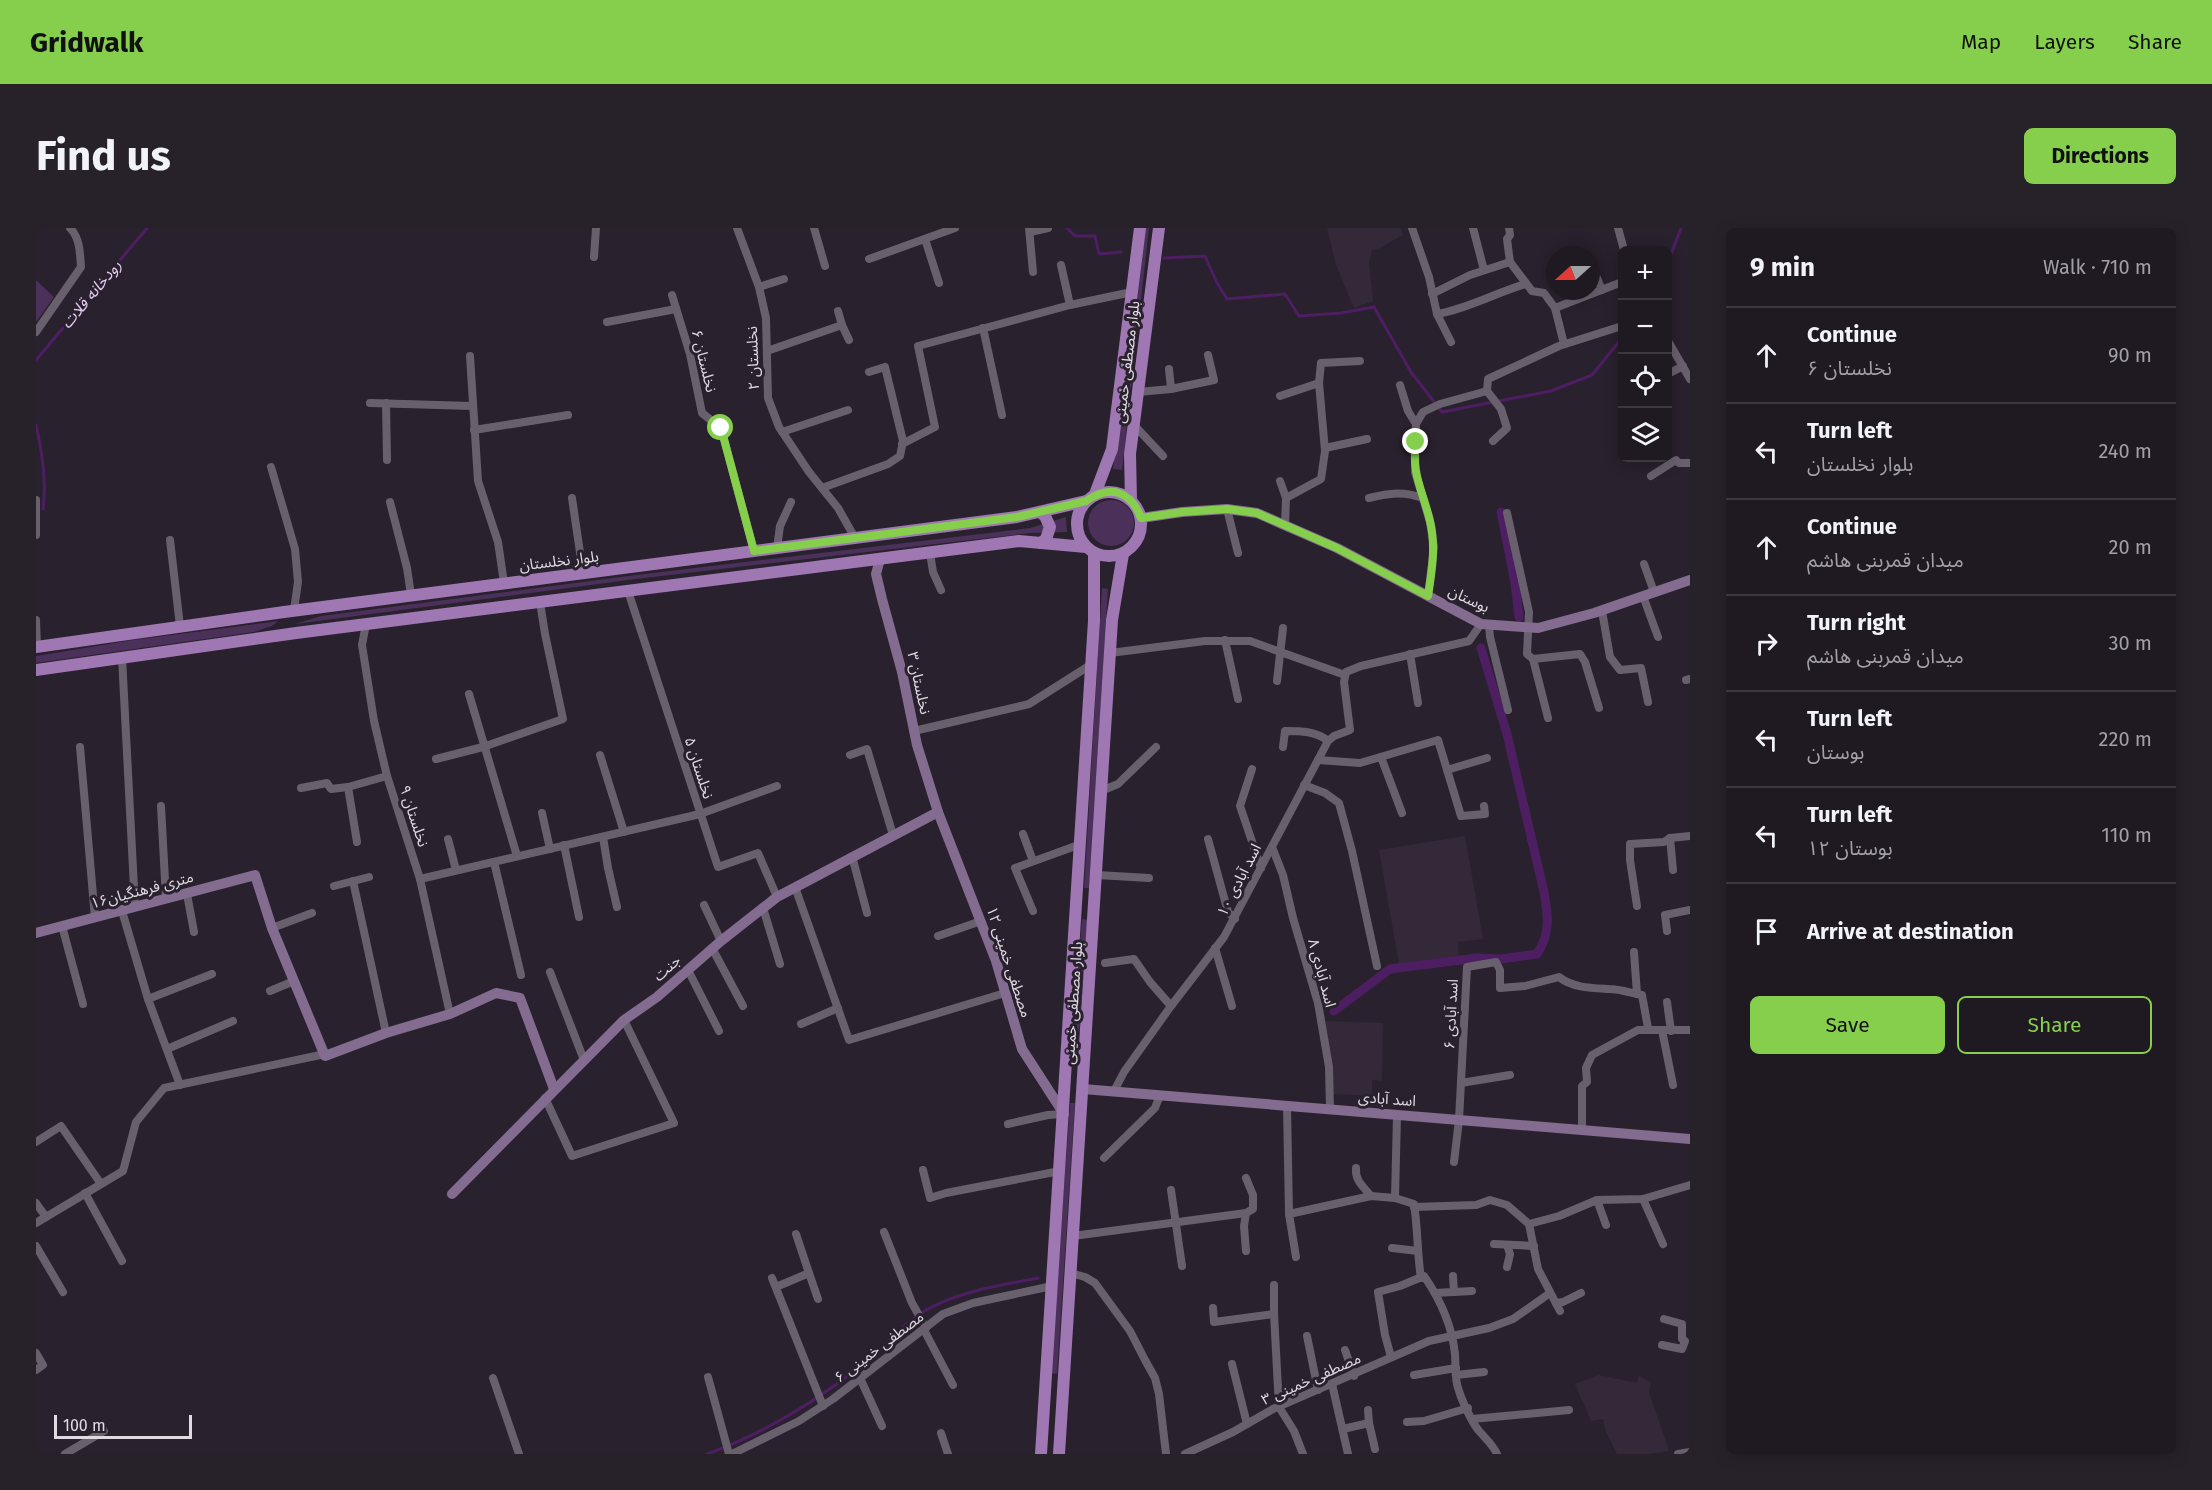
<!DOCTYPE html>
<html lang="en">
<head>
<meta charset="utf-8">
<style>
	:root { --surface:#1f1922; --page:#27222a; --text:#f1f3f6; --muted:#a1a0a5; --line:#3c3840; --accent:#86cf4c }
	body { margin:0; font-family:"Fira Sans","Noto Sans Arabic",sans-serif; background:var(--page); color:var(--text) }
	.controls { position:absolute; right:18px; top:18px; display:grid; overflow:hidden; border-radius:9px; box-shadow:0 3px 15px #0003 }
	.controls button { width:54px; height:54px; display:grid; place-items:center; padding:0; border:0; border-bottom:2px solid var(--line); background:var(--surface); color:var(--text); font:30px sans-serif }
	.compass { position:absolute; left:1510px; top:18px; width:54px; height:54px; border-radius:50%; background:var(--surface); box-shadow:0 3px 15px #0003; rotate:249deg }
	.scale { position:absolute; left:18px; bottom:15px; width:138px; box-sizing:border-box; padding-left:6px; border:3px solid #e0dae3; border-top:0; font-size:16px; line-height:21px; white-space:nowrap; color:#e0dae3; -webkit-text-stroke:4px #29212d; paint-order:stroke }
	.stop { position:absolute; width:18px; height:18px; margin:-14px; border:4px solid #86cf4c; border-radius:50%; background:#fff }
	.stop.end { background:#86cf4c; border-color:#fff; box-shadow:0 2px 6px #0008 }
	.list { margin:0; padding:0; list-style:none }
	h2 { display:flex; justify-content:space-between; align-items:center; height:78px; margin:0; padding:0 24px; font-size:26px }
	h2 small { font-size:20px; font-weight:400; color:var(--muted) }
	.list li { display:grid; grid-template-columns:39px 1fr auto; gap:18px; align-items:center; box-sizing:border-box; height:96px; padding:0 24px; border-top:2px solid var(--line) }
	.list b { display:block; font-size:22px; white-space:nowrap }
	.list p { margin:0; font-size:20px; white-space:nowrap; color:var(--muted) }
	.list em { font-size:20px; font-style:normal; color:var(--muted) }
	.actions { display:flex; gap:12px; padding:18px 24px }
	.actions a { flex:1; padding:14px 0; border:2px solid var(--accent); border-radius:9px; text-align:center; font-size:21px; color:var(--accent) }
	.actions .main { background:var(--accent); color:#111 }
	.icon { flex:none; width:33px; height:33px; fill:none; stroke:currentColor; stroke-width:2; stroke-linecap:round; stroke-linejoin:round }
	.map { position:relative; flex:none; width:1654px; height:1226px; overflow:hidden; border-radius:9px }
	header { display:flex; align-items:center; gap:36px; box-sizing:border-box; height:84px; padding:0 30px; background:var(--accent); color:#111 }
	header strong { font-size:28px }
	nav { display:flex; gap:33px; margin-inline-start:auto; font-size:21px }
	.intro { display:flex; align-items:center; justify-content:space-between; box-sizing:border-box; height:144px; padding:0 36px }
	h1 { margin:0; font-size:42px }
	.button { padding:15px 27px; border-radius:9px; background:var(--accent); color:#111; font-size:21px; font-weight:700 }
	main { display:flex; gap:36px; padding:0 36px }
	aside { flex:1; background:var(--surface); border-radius:9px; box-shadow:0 3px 15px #0003 }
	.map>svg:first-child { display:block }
	.built { fill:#342939 }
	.green { fill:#4b3059 }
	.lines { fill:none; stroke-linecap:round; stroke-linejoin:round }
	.stream { stroke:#4e1e63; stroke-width:3 }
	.canal { stroke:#4e1e63; stroke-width:9 }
	.street { stroke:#69606e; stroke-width:8 }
	.secondary { stroke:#846b90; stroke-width:10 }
	.primary { stroke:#9f77b3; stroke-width:12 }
	.route { stroke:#86cf4c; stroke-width:8 }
	.labels { text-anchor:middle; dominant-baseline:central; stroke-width:6; stroke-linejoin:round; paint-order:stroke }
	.street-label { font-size:15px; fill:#e0dae3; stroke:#29212d }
	.water-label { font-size:16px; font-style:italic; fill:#e5cbf3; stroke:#29212d }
</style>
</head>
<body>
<header>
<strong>Gridwalk</strong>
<nav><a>Map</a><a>Layers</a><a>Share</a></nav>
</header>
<div class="intro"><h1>Find us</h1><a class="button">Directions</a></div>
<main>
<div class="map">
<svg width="1654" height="1226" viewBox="0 0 1654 1226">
	<rect width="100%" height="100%" fill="#29212d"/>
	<!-- built -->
	<g class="built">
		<polygon points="1291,0 1365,0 1367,7 1344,20 1336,22 1333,34 1337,73 1318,80 1300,37"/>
		<polygon points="1429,608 1447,711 1422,714 1423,728 1363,736 1343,622"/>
		<polygon points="1289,793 1347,795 1346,853 1336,852 1336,868 1297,866"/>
		<polygon points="1563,1147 1601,1155 1603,1148 1615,1154 1613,1164 1633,1223 1612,1226 1581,1226 1570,1203 1567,1191 1555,1193 1539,1156"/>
	</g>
	<!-- green -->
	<g class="green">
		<polygon points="1108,0 1113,0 1086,242 1077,241"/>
		<polygon points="0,52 18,69 0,94"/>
		<circle cx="1075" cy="295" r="23"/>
		<polygon points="1030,289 1031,304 995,305 600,351 259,396 285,388 600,347 994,300"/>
		<polygon points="1066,360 1072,361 1053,660 1048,660"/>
		<polygon points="242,393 236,398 218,404 0,435 0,428 97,412"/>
		<polygon points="1046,691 1052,692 1041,832 1035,831"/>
		<polygon points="1034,875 1039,875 1021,1146 1015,1145"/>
	</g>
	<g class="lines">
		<!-- stream -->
		<g class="stream">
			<polyline points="1031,0 1039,8 1059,8 1063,26 1085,24"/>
			<polyline points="1128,30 1169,28 1181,55 1191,71 1249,66 1263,88 1305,85 1338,79 1375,144 1406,184 1515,163 1556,147 1586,110"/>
			<polyline points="1632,34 1645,0"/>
			<polyline points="0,132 111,0"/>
			<path d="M0,197C6,223 11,254 7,281"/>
			<path d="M671,1226C727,1206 779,1174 826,1137C850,1118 868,1093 896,1079C929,1062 967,1057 1002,1050"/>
		</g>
		<!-- canal -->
		<g class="canal">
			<polyline points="1465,284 1479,355 1483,389"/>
			<path d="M1298,783L1354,741L1441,730L1465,731L1501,726C1515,704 1512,688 1508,664L1471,506L1445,420"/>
		</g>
		<!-- street -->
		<g class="street">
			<polyline points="701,0 723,59 730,90 732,170 743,199 773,244 802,280 819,310"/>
			<polyline points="778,0 789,38"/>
			<polyline points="993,0 997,44"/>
			<path d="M1376,0L1393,49L1401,86C1431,81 1459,65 1489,56"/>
			<polyline points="1437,0 1448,42"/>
			<polyline points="1473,0 1474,7 1471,11 1474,34 1496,63 1508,65 1519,80 1528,116"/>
			<polyline points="1582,0 1588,22"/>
			<polyline points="994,4 1012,0"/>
			<polyline points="889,11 903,55"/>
			<polyline points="558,29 560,0"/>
			<polyline points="833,31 919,0"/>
			<polyline points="1025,37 1034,77"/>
			<polyline points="1558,43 1566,62"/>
			<polyline points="723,59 748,51"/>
			<polyline points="1396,66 1434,47 1474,34"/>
			<polyline points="636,67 654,126 666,185 685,200 718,323"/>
			<polyline points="1519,80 1586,54"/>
			<polyline points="1401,86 1415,114"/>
			<polyline points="571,94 640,81"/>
			<polyline points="806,97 813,112"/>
			<polyline points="947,100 966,187"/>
			<path d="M0,104L45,39C44,25 44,10 34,0"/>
			<polyline points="1632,113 1654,151"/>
			<polyline points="731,123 806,97 802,83"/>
			<polyline points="434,128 442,253 462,314 468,355"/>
			<polyline points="1133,141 1135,161"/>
			<polyline points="1632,146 1647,138"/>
			<polyline points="1364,157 1372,183 1380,196 1379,244 1394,294 1398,319 1392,368"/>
			<polyline points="1451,163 1465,181 1471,200 1457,213"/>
			<polyline points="1102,164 1135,161 1178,152 1172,127"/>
			<polyline points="1244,168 1283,155"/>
			<polyline points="334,175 436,178"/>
			<polyline points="350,175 351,232"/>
			<polyline points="1380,196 1387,184 1404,176 1451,163 1452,151 1523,118 1586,98"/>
			<polyline points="1098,197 1127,228"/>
			<polyline points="438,202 532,187"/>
			<polyline points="746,204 812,182"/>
			<polyline points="866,216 899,199 882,118 1034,77 1096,64"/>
			<polyline points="1289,220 1331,211"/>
			<polyline points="235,239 259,321 262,354 258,382"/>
			<polyline points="1615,248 1640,232 1643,235 1654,235"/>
			<polyline points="1244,253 1250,270 1249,297"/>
			<polyline points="786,260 852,236 864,228 867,213 849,139 833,144"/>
			<polyline points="536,270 547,345"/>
			<polyline points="1250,270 1285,251 1289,223 1283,155 1285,135 1324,133"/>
			<path d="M1333,270C1354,265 1367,263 1387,270"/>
			<polyline points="0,272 0,307"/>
			<polyline points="354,274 371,340 375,367"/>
			<polyline points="1191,281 1202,325"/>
			<polyline points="1471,285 1493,384 1491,426 1497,431 1512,490"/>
			<polyline points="134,312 144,398"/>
			<polyline points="741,320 744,298 755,274"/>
			<polyline points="894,325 897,344 905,362"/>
			<polyline points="1608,336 1618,364"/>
			<polyline points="592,363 682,639 722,625 741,669"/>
			<polyline points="1607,368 1622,409"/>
			<polyline points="1566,383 1574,429 1584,442 1605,440 1612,474"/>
			<polyline points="0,392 1,419"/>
			<polyline points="330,396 326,417 338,493 351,548 384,651 414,786"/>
			<polyline points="1453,397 1454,409 1472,482"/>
			<polyline points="1189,412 1202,471"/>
			<polyline points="1074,425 1169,413 1214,413 1309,447"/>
			<polyline points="1374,426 1382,475"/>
			<polyline points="86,429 99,679"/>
			<polyline points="1497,431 1544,426 1549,434 1563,480"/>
			<polyline points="1650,452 1654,451"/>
			<polyline points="1241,453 1247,400"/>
			<polyline points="433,466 481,628"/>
			<polyline points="878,503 993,476 1056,436"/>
			<polyline points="44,519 59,690"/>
			<path d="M1247,519L1249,503C1265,503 1280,503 1292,513"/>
			<polyline points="564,527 588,604"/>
			<polyline points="814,527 831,521 857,607"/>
			<polyline points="1345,529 1366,585"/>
			<polyline points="400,531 447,519 527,491 509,406 504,374"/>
			<polyline points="1282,532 1324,535 1402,512 1425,588 1449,586 1448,578"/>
			<polyline points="1216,541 1204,578 1225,640"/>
			<polyline points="1411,542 1451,530"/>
			<polyline points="1268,557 1289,565 1303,575 1316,623 1341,738"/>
			<polyline points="312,559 321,614"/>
			<polyline points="265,560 291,555 295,561 312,559 351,548"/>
			<polyline points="1065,563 1082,556 1120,519"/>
			<polyline points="125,578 130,671"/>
			<polyline points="506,585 514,621"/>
			<polyline points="987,606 997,633"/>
			<polyline points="567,609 572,640 581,679"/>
			<polyline points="412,611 420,642"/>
			<polyline points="1172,611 1192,684 1199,691"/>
			<polyline points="528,617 543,689"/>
			<polyline points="1236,619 1247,647 1257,690 1282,775 1293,839 1294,881"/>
			<polyline points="816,628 831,685"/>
			<polyline points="458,634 485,747"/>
			<polyline points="1637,642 1634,610 1654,608"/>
			<polyline points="1061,647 1113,650"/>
			<polyline points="384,651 664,586 741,558"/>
			<polyline points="317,653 350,805"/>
			<polyline points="298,658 333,649"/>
			<polyline points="759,659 813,812 969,765"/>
			<polyline points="151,666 158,704"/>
			<polyline points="668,677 685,713"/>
			<polyline points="1601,678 1594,632 1594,616 1628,614 1634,610"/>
			<polyline points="727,680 744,736"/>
			<polyline points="86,683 112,771 144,857"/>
			<polyline points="997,683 979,640 1045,616"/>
			<polyline points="26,698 47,776"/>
			<polyline points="236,700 276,685"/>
			<polyline points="1631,703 1629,687 1654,682"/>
			<polyline points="902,708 945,693"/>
			<polyline points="676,720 707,778"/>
			<polyline points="1179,720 1196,778"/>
			<polyline points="1598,724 1601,766"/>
			<polyline points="1069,735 1098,731 1114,754 1135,778"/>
			<polyline points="652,742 683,803"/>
			<polyline points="514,744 548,832"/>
			<polyline points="234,763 258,753"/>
			<polyline points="112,771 176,746"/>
			<polyline points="1631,774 1635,803"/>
			<polyline points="765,796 802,780"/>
			<polyline points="1626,802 1637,857"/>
			<polyline points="131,821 197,793"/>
			<polyline points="1425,855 1474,847"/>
			<polyline points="1078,863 1088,844 1135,778 1188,709 1292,513 1298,508 1314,502 1308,454 1310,444 1325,438 1433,413 1445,396"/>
			<polyline points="509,870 536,928 638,895 588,792"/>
			<polyline points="1251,878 1253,986 1260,1029"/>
			<polyline points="972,896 1012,887 1028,886"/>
			<polyline points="1546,902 1546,858 1551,854 1550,840 1556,827 1602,802 1654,802"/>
			<polyline points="0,914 25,898 65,956"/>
			<polyline points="1068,930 1119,880 1124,867"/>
			<path d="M1418,934L1423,892L1431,739L1460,734L1464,742V760L1489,758L1523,749C1537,760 1556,760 1573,761C1584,761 1595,765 1606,767L1612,800"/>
			<path d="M1320,940C1319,953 1327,958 1335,968"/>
			<polyline points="887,942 894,970 910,965 1024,943"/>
			<polyline points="1210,950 1217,967 1217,981 1210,985 1208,998 1210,1023"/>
			<polyline points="1135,962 1146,1038"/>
			<polyline points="49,965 86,1033"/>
			<polyline points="1359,970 1361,887"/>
			<polyline points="1607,971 1627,1016"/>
			<polyline points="1561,972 1570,997"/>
			<polyline points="0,975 10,989"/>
			<polyline points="1378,979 1440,977 1454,972 1471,977 1493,996 1502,1041 1524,1083"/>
			<path d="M1253,986L1335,968L1359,970L1378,976C1382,1001 1381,1025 1385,1050"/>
			<polyline points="0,995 87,943 100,894 128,860 289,826"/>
			<polyline points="1493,996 1523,988 1561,972 1607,971 1654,957"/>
			<polyline points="848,1004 876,1075 890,1100"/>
			<polyline points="760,1006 773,1045"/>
			<polyline points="1037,1008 1210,985"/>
			<polyline points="1458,1016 1498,1018"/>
			<polyline points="0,1018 27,1064"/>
			<polyline points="1356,1020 1382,1023"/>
			<polyline points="1471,1039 1474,1026 1471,1017"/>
			<polyline points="1034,1045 1049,1049 1059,1055 1094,1103 1109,1132 1119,1150 1123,1166 1130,1226"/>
			<polyline points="1417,1048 1418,1064"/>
			<polyline points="736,1050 787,1178"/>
			<polyline points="740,1059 773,1045 782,1071"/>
			<polyline points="1399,1065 1436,1063"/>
			<polyline points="1520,1075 1527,1074 1545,1065"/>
			<polyline points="1177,1080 1178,1094 1238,1086 1243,1179 1258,1203 1267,1226"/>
			<polyline points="1238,1086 1238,1057"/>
			<polyline points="888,1102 917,1157"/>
			<polyline points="1271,1108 1282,1162"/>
			<polyline points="1626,1117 1646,1121 1649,1113 1646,1111 1646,1096 1628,1091"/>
			<polyline points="1309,1122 1318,1148"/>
			<polyline points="0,1125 7,1137 0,1142"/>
			<path d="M1355,1129L1349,1107L1342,1064L1364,1058L1388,1048C1404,1071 1416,1098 1419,1126C1420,1138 1418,1151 1423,1163C1426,1173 1437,1197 1444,1204C1450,1211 1457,1217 1461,1226"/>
			<polyline points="1196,1136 1211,1196"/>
			<polyline points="1378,1147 1420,1140"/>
			<polyline points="1420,1147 1448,1144"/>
			<polyline points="672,1149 693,1226"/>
			<polyline points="457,1150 483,1226"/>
			<polyline points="824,1150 846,1198"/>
			<polyline points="1296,1156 1312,1226"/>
			<polyline points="1332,1182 1333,1195"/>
			<polyline points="1436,1191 1533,1182"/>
			<polyline points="1371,1194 1388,1193 1432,1180"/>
			<polyline points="1307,1201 1333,1195 1339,1221"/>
			<polyline points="905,1205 912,1226"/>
			<polyline points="29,1226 68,1203"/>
			<polyline points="696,1226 763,1193 797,1171 907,1086 937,1075 1016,1058"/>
			<polyline points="1149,1226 1197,1204 1237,1181 1393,1113 1453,1100 1477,1091 1514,1065"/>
			<polyline points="1642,1226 1654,1224"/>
		</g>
		<!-- secondary -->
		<g class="secondary">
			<polyline points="1105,290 1146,284 1191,281 1221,285 1301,320 1445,396 1502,400 1558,385 1654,352"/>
			<polyline points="844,331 840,346 846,371 866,444 881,517 902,584 960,733 986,821 1028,886"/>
			<polyline points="0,705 219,647 236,700 289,828 350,805 414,786 460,765 484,770 518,861"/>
			<polyline points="1047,861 1654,911"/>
			<polyline points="416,966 588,792 621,769 685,713 741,669 902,584"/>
		</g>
		<!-- primary -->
		<g class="primary">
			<circle cx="1073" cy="296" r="32"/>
			<polyline points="1059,266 1076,221 1104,0"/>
			<polyline points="1095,272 1094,226 1123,0"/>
			<polyline points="1004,284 1009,288 1014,299 1010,311 1005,315"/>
			<polyline points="0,419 248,384 981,289 1050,273"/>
			<polyline points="0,442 260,405 983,313 1050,319"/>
			<polyline points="1005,1226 1058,393 1058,325"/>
			<polyline points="1023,1226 1076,392 1087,326"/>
		</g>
	</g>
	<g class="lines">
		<!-- route -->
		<path class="route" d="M685,200L718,323L981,289L1050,273C1074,256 1095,263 1105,290L1146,284L1191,281L1221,285L1301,320L1392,368C1396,343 1400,318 1394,293C1387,263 1375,246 1380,214"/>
	</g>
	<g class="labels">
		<!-- street labels -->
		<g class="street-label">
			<text transform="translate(717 130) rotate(-92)">نخلستان ۲</text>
			<text transform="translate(668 133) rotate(76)">نخلستان ۶</text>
			<text transform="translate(1091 134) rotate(-83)">بلوار مصطفی خمینی</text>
			<text transform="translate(523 333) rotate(-7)">بلوار نخلستان</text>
			<text transform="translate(1433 371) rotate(25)">بوستان</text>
			<text transform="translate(883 455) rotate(78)">نخلستان ۳</text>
			<text transform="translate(663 540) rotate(72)">نخلستان ۵</text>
			<text transform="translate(378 588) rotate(72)">نخلستان ۹</text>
			<text transform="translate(1203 652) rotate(-63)">اسد آبادی ۱۰</text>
			<text transform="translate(106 662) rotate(-15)">۱۶متری فرهنگیان</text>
			<text transform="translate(973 734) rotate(72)">مصطفی خمینی ۱۲</text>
			<text transform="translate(631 740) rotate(-42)">جنت</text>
			<text transform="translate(1286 745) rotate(75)">اسد آبادی ۸</text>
			<text transform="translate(1037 775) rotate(-86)">بلوار مصطفی خمینی</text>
			<text transform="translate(1415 786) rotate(-87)">اسد آبادی ۶</text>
			<text transform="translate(1351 871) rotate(4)">اسد آبادی</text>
			<text transform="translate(843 1119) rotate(-37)">مصطفی خمینی ۶</text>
			<text transform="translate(1275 1151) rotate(-24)">مصطفی خمینی ۳</text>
		</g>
		<!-- water labels -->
		<g class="water-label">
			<text transform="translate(55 66) rotate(-50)">رودخانه قلات</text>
		</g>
	</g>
</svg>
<div class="controls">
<button>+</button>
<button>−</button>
<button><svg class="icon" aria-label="locate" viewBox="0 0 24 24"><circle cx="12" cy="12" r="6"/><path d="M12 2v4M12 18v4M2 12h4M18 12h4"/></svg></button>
<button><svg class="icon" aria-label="layers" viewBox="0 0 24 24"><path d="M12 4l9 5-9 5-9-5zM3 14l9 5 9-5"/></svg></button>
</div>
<svg class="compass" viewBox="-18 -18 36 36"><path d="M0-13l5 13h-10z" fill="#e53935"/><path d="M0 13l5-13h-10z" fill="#a1a0a5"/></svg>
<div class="scale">100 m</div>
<div class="stop" style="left:685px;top:200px"></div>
<div class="stop end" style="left:1380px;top:214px"></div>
</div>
<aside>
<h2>9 min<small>Walk · 710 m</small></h2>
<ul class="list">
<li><svg class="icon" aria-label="ahead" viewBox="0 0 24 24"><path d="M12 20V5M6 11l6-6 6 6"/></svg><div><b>Continue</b><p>نخلستان ۶</p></div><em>90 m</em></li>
<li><svg class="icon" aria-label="left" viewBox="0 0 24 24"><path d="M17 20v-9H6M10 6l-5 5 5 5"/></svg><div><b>Turn left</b><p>بلوار نخلستان</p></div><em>240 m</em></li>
<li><svg class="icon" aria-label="ahead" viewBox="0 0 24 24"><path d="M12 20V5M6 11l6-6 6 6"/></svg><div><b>Continue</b><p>میدان قمربنی هاشم</p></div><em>20 m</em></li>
<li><svg class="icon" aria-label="right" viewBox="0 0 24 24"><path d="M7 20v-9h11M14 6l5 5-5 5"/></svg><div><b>Turn right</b><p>میدان قمربنی هاشم</p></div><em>30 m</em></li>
<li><svg class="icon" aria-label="left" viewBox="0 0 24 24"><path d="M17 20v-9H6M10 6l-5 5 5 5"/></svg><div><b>Turn left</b><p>بوستان</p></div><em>220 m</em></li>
<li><svg class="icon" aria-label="left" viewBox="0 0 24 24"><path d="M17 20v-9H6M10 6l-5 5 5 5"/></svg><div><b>Turn left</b><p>۱۲ بوستان</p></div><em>110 m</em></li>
<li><svg class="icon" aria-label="arrive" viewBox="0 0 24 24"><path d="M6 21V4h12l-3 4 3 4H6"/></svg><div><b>Arrive at destination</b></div></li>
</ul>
<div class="actions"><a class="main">Save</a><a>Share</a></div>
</aside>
</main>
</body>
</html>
